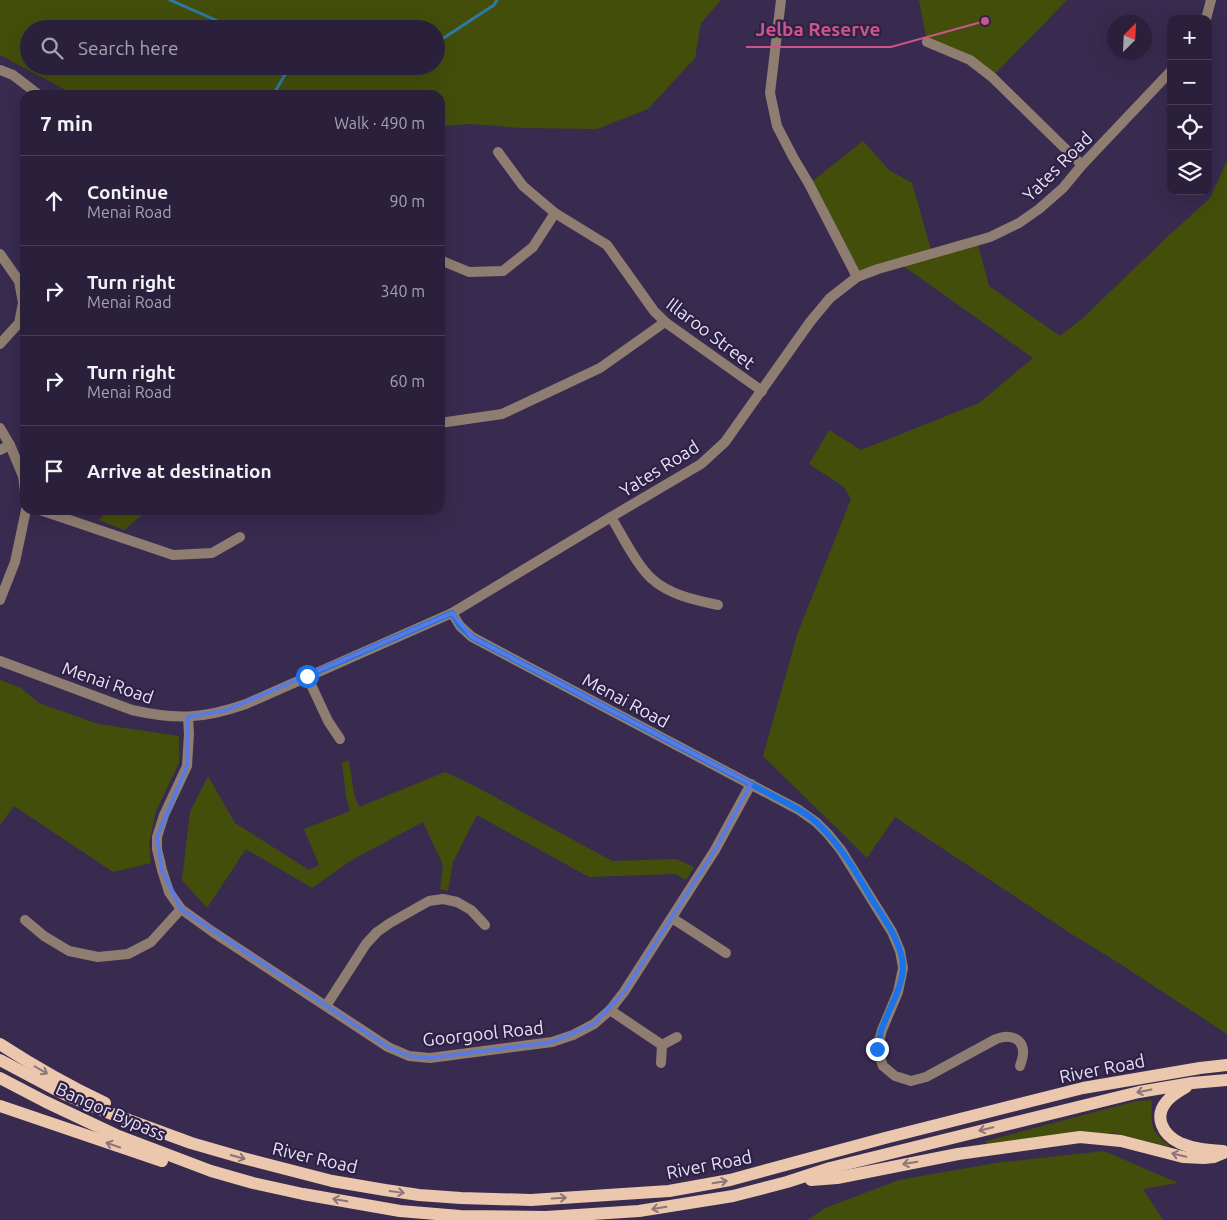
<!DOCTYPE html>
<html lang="en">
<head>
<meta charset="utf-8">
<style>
	:root { --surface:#2a203b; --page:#322842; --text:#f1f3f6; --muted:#a5a3af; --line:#463e55 }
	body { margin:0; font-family:Ubuntu,sans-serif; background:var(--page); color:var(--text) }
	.controls { position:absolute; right:15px; top:15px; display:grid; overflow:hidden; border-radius:10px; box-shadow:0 5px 20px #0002 }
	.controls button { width:45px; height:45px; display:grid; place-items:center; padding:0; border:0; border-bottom:1px solid var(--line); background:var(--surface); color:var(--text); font:25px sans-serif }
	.compass { position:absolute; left:1107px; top:15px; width:45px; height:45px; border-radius:50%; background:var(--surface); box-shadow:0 5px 20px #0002; rotate:24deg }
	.stop { position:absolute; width:15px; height:15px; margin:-11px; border:4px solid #1a73e8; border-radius:50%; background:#fff }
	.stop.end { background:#1a73e8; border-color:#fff; box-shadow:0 1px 5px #0008 }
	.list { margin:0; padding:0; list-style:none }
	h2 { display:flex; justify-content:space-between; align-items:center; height:65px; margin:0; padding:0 20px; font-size:21px }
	h2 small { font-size:16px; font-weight:400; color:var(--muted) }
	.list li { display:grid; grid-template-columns:32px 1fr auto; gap:15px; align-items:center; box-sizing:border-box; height:90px; padding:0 20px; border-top:1px solid var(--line) }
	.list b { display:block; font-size:19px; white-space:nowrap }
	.list p { margin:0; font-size:16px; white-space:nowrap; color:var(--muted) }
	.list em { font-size:16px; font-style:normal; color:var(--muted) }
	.icon { flex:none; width:28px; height:28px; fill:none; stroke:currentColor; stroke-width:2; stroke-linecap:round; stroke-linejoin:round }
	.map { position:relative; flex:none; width:1227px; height:1220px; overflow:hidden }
	.search { position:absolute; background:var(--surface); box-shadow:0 5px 20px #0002; left:20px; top:20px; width:425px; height:55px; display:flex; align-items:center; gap:12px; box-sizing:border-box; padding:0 18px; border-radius:28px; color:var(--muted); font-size:19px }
	.panel { position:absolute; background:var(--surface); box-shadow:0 5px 20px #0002; left:20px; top:90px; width:425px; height:425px; border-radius:15px }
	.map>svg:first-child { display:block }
	.green { fill:#444e0b; fill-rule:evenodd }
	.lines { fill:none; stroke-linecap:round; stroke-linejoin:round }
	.stream { stroke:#2d79a5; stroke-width:3 }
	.minor { stroke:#8f7d71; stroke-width:10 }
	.tertiary { stroke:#8f7d71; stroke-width:10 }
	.primary { stroke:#ebc7ad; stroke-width:12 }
	.oneway { stroke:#8c7478 }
	.route { stroke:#1a73e8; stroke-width:6 }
	.marked { fill:none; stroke:#5a7ae2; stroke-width:4; stroke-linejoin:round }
	.labels { text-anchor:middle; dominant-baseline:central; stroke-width:4.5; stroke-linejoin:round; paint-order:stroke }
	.street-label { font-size:18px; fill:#e8e1f9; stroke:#2d2144 }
	.leader { fill:none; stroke:#cd548a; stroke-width:2 }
	.callout-dot { fill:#cd548a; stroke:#2d2144; stroke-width:2 }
	.callout-label { font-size:19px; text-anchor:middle; font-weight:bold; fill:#cd548a; stroke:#2d2144; stroke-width:4.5; stroke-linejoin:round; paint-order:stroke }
</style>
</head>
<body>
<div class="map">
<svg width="1227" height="1220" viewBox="0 0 1227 1220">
	<rect width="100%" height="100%" fill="#382b4f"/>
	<!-- green -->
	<g class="green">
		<path d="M0,0H721L701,23L695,58L648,109L597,129L521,128L471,124L440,126V95H71L66,90L0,55ZM29,29H436V66H29Z"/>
		<polygon points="919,0 1067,0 992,77 927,42"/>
		<polygon points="863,141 889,170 912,183 932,253 977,241 989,286 1060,336 1084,317 1165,239 1210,198 1227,161 1227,1034 1114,960 1073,935 895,817 867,858 763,756 797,635 851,499 844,487 809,464 829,430 861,450 979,403 1033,358 899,263 857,277 809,184"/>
		<polygon points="109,510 148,510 124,530 99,520"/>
		<polygon points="0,680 21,688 39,703 98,724 179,736 179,763 156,811 149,844 151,863 113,872 14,806 0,825"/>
		<polygon points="349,761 354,793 359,807 445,772 471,784 612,861 676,859 694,867 686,880 675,874 589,877 477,815 453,862 448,891 440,889 443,865 423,822 352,860 312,888 246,849 207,908 182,880 190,812 208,776 235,823 309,870 319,865 304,829 350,811 346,796 342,762"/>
		<path d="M1152,1100C1151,1123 1149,1130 1169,1145V1147L1115,1133H1070L986,1145V1141L1121,1105L1137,1101Z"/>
		<polygon points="1104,1151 1178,1183 1143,1189 1163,1220 808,1220 825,1208 899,1180 995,1163"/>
	</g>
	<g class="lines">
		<!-- stream -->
		<g class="stream">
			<polyline points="170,0 236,29"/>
			<polyline points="436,41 439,41 494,5 497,0"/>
			<polyline points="273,95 290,66"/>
		</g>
		<!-- minor -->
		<g class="minor">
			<polyline points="781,0 770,93 777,126 793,157 809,184 857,277"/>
			<polyline points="1206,19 1211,0"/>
			<polyline points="927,42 970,60 992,77 1082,165"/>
			<polyline points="0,70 13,75 39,95"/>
			<polyline points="498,152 523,186 555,213 607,245 654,311 665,322 762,391"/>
			<polyline points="0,254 19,281 23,303 19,323 0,344"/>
			<polyline points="440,260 469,272 503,271 533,247 555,213"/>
			<polyline points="440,423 502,414 600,368 665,322"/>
			<polyline points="0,428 10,445 23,476 25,492"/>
			<polyline points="0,450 10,445"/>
			<polyline points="40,510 173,555 212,553 240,537"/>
			<path d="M611,517C622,535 637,566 652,579C670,595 695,600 718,605"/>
			<polyline points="0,600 15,562 26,510"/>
			<polyline points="307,676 328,721 340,739"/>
			<polyline points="188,717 189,734 187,766 164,815 157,837 157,849 162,870 169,892 181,909 213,932 388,1047 409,1056 430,1058 552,1042 573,1035 594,1024 610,1010 624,992 715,850 751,784"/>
			<polyline points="672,918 726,953"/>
			<polyline points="25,920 44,936 69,951 98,957 128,954 151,942 181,909"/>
			<polyline points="326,1006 366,944 377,932 390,923 429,901 443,899 457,902 471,910 485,925"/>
			<polyline points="610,1010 662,1045"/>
			<polyline points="661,1063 662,1045 677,1037"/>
			<path d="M1020,1066C1021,1063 1023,1057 1023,1054C1024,1037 1008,1034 996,1039L926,1077L911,1081L895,1076L883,1066L877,1049L882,1030L898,992L903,968L900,951L892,932L841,850L828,834L816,822L799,810L472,637L460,626L452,613L611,517L701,464L725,442L810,322L830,298L857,277L878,269L990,237L1019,223L1039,209L1063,188L1082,165L1171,71"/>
		</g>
		<!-- tertiary -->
		<path class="tertiary" d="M0,661L132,710C176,720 203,719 246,704L452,613"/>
		<!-- primary -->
		<g class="primary">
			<path d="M0,1044C34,1066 69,1086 105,1103"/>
			<polyline points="0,1060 64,1094 104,1111 191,1143 243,1158 332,1181 385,1190 419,1195 461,1198 531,1200 669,1191 730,1180 885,1138 1083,1088 1200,1068 1227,1065"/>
			<polyline points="0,1078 46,1102 116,1135 211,1171 253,1183 303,1194 400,1211 460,1216 546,1217 639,1211 733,1196 787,1182 830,1168 1139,1092 1192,1083 1227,1080"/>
			<path d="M1186,1087C1179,1091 1172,1095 1167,1101C1153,1117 1163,1135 1180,1143C1194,1149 1209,1150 1223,1151"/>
			<polyline points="0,1106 162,1161"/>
			<polyline points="811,1180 837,1178 958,1154 1080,1137 1121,1141 1183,1157 1204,1158 1214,1157 1226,1152"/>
		</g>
	</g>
	<!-- one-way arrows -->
	<defs><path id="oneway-shaft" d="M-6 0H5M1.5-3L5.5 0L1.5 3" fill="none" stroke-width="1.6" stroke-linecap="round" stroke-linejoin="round" transform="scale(1.25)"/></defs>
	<g class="oneway">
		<use href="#oneway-shaft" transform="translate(41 1070) rotate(30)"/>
		<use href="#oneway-shaft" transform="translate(1144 1091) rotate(169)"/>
		<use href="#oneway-shaft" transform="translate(986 1129) rotate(166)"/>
		<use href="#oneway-shaft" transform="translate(113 1145) rotate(-161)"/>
		<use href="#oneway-shaft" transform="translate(1179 1155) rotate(-167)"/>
		<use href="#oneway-shaft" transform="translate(238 1157) rotate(16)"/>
		<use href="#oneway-shaft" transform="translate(910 1163) rotate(170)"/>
		<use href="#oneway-shaft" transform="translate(720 1182) rotate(-10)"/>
		<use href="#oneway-shaft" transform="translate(397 1192) rotate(8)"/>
		<use href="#oneway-shaft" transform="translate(559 1198) rotate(-3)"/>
		<use href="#oneway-shaft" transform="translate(340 1200) rotate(-170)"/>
		<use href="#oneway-shaft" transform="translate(659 1208) rotate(171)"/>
	</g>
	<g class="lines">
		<!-- route -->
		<path class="route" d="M307,676L452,613L460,626L472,637L777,798C791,805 805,812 816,822C840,844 856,872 872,900C884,918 904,946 903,969C901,991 888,1010 881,1031C880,1037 879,1043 877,1049"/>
	</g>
	<!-- marked area -->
	<path class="marked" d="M452,613L472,637L751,784L715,850L624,992L594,1024L552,1042L430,1058L409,1056L388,1047L181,909L162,870L157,837L187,766L188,717L227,710Z"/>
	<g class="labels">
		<!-- street labels -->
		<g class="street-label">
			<text transform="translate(1057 166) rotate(-45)">Yates Road</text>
			<text transform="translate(711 333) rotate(37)">Illaroo Street</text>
			<text transform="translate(659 468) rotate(-32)">Yates Road</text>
			<text transform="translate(108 682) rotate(19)">Menai Road</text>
			<text transform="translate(626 700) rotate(28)">Menai Road</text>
			<text transform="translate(483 1033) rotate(-6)">Goorgool Road</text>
			<text transform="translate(1102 1068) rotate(-11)">River Road</text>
			<text transform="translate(111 1111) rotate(24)">Bangor Bypass</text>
			<text transform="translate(315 1157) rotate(13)">River Road</text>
			<text transform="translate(709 1164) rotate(-11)">River Road</text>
		</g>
	</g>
	<!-- callouts -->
	<path class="leader" d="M985 21L891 47H746"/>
	<circle class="callout-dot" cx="985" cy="21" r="5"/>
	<g class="callout-label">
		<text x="818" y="36">Jelba Reserve</text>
	</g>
</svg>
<div class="controls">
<button>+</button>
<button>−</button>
<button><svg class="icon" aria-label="locate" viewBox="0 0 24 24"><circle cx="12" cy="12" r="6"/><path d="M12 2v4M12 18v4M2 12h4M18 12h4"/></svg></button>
<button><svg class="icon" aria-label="layers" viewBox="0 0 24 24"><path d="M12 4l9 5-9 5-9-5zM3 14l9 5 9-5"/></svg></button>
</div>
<svg class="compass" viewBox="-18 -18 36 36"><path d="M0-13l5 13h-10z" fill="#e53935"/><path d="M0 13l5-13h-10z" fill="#a5a3af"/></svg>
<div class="stop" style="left:307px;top:676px"></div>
<div class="stop end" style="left:877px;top:1049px"></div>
<div class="search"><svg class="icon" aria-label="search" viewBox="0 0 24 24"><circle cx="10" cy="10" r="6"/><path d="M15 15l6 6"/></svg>Search here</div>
<section class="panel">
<h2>7 min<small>Walk · 490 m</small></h2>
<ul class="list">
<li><svg class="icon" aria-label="ahead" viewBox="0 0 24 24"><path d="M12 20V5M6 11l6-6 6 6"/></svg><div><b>Continue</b><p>Menai Road</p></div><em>90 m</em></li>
<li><svg class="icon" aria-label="right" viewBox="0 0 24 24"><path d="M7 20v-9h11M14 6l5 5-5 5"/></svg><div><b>Turn right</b><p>Menai Road</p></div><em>340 m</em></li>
<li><svg class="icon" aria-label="right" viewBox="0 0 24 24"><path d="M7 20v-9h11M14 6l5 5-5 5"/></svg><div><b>Turn right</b><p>Menai Road</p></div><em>60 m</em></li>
<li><svg class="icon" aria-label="arrive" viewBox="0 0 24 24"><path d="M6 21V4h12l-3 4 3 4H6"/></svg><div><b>Arrive at destination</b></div></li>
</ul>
</section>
</div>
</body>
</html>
